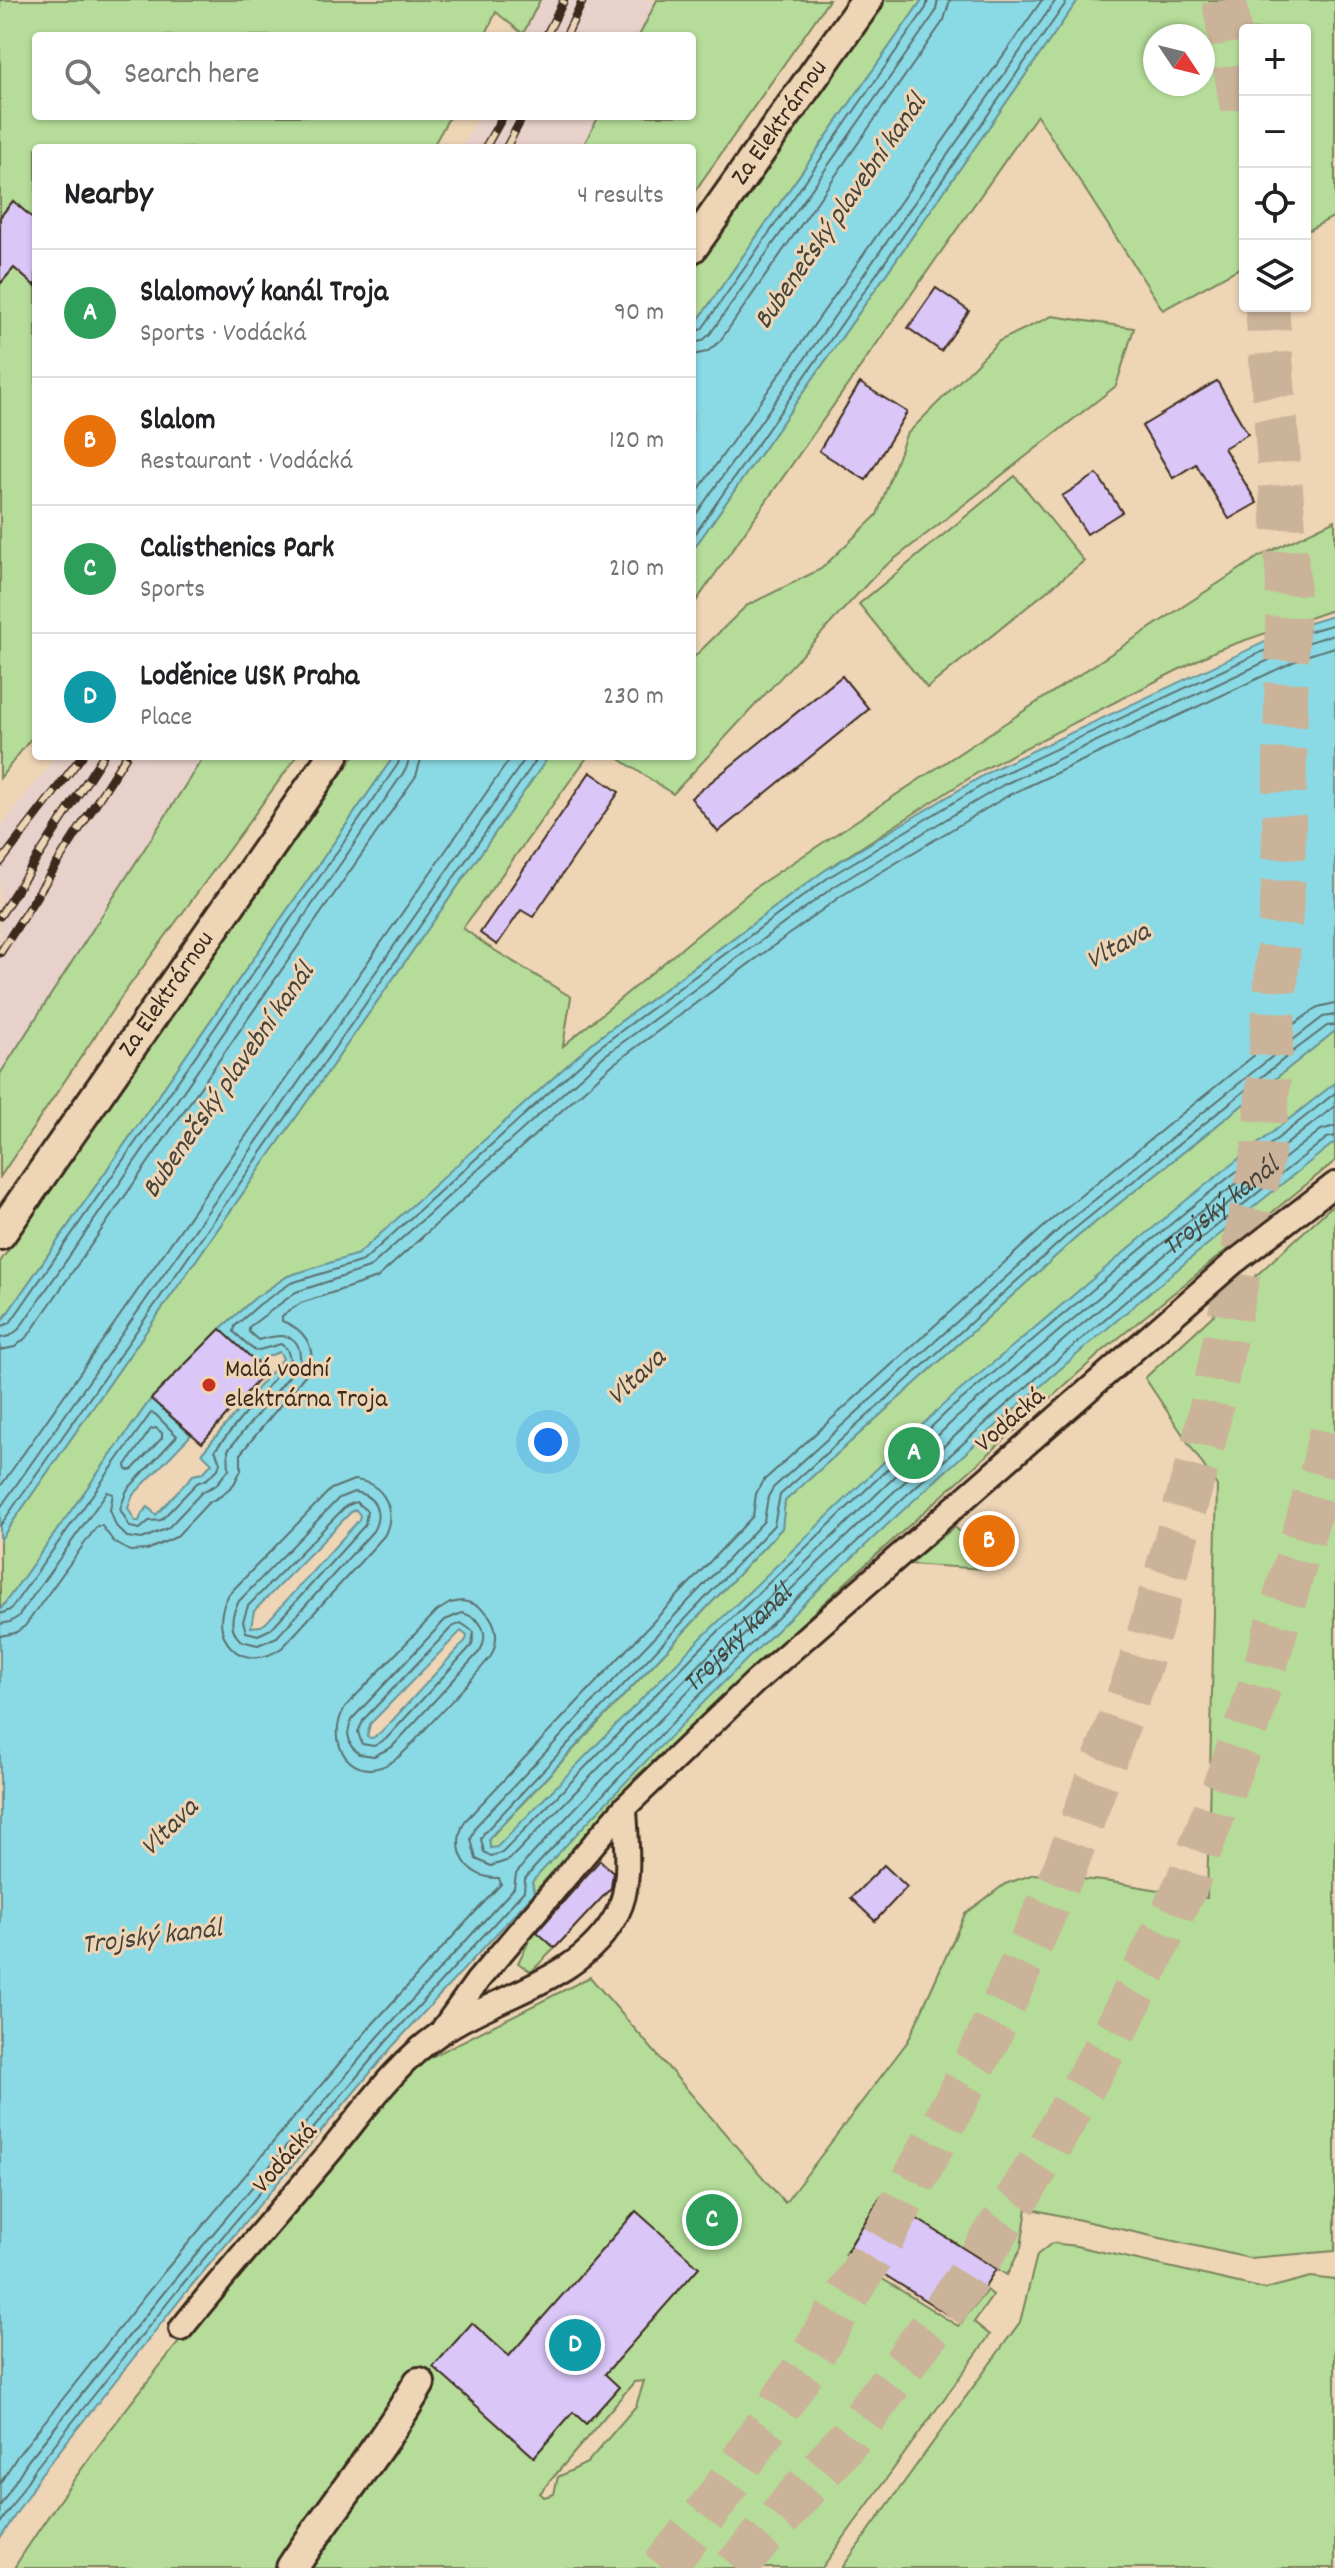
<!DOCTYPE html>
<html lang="en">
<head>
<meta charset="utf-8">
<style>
	:root { --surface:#fff; --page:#f6f6f6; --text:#202124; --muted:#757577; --line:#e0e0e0; --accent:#c8321e }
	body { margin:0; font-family:Dekko,sans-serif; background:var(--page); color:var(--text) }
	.controls { position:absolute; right:24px; top:24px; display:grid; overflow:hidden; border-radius:8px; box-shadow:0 2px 6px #0004 }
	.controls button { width:72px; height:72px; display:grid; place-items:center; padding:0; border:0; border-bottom:2px solid var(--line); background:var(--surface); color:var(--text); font:40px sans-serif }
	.compass { position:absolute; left:1143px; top:24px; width:72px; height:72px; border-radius:50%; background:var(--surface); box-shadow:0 2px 6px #0004; rotate:125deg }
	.you { position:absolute; left:548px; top:1442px; width:28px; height:28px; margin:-20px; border:6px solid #fff; border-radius:50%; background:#1a73e8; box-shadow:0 0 0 12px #1a73e833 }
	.badge { display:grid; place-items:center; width:52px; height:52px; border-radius:50%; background:var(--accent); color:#fff; font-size:26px; font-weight:700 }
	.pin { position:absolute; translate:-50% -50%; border:4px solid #fff; box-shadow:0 2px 8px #0006 }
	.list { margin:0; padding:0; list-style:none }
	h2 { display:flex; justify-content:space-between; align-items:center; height:104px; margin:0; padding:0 32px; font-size:34px }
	h2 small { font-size:26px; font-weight:400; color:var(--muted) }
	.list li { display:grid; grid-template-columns:52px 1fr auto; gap:24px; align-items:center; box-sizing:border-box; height:128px; padding:0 32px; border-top:2px solid var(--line) }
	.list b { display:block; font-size:30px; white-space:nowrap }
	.list p { margin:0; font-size:26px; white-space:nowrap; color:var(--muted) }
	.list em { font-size:26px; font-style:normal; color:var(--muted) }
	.icon { flex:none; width:44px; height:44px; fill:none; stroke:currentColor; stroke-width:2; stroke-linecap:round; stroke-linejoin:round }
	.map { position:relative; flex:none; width:1335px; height:2568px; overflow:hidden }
	.search { position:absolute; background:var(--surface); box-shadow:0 2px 6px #0004; left:32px; top:32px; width:664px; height:88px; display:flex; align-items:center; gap:20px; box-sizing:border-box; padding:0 28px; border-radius:8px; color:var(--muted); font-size:30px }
	.panel { position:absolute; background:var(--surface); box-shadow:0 2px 6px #0004; left:32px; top:144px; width:664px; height:616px; border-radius:8px }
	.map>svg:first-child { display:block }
	.built { fill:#e8d1ca }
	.green { fill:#b5dd99; stroke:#78845c; stroke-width:2; fill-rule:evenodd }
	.water { fill:#8adae6; stroke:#6a9496; stroke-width:2; fill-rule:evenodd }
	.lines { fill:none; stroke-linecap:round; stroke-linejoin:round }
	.shore { stroke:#5b706e; stroke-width:2 }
	.building { fill:#dac7f8; stroke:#3b2a1e; stroke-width:2 }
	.trunk-tunnel { stroke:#cab398; stroke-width:44; stroke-dasharray:44 22; stroke-linecap:butt }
	.pedestrian-casing { stroke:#3b2a1e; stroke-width:28 }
	.minor-casing { stroke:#3b2a1e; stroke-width:36 }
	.pedestrian { stroke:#eed5b6; stroke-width:22 }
	.minor { stroke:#eed5b6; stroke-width:30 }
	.rail-casing { stroke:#3b2a1e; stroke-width:9 }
	.rail { stroke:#eed5b6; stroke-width:6; stroke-dasharray:18; stroke-linecap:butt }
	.poi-dot { fill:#c8321e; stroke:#eed5b6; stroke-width:3 }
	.labels { text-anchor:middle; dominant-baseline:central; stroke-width:6; stroke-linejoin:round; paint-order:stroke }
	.street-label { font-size:26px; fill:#3b2a1e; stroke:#eed5b6 }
	.poi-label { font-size:26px; fill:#3b2a1e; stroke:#eed5b6; text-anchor:start }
	.water-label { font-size:28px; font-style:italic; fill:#47443c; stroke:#eed5b6 }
</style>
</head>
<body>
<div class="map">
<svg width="1335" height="2568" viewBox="0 0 1335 2568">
	<rect width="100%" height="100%" fill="#eed5b6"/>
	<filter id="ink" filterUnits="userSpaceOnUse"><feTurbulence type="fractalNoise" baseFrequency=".0125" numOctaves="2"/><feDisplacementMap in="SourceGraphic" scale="16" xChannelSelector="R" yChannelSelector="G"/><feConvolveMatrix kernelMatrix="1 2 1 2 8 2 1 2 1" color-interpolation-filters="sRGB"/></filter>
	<g filter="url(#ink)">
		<!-- built -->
		<g class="built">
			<polygon points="540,0 657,0 639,36 522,36"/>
			<polygon points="479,116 599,116 582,148 461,148"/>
			<polygon points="56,756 204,756 0,1074 0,828"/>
		</g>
		<!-- green -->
		<g class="green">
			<polygon points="0,0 540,0 523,34 496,12 485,36 36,36 36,116 450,116 432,148 36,148 36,221 13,201 0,217"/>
			<polygon points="657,0 829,0 692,195 692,148 582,148 599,116 692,116 692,36 639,36"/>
			<polygon points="882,0 922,0 692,329 692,272"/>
			<path d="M1078,0H1335V216L1305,232V30H1245V265L1163,310L1037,115L692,607V551ZM1155,36H1203V84H1155Z"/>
			<polygon points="14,268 36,287 36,732 0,778 0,284"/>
			<polygon points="1052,316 1134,328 1116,386 879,571 673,794 615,756 692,756 692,659 746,606 821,569 877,515 906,435 999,341"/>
			<polygon points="1015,476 1084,561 927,688 859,604"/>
			<polygon points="1335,520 1335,609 1217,650 982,770 824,871 593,1042 358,1255 288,1276 255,1298 220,1329 151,1399 0,1610 0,1540 549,756 588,756 463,928 486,945 571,997 563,1046 757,886 1260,556"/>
			<polygon points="204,756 297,756 124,993 0,1177 0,1074"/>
			<polygon points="354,756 394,756 0,1324 0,1262"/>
			<polygon points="1335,1031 1335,1161 1104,1350 854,1575 637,1776 534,1893 532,1882 490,1848 489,1839 782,1528 785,1501 1077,1237"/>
			<path d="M1335,1203V2251L1249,2258L1027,2208L1021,2248L1007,2275L881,2197L844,2255L958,2326L987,2290L993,2295L974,2322L990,2335L822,2568H14C126,2393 265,2239 400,2082L429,2058L590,1977L785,2203L908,2041L965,1914L1005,1884L1034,1874L1111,1882L1207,1898L1217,1486L1145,1378ZM644,2381L636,2406L587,2463L558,2477L554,2494L544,2497L540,2493L634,2382Z"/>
			<polygon points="955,1527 975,1547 983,1569 908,1564"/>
			<polygon points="535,1929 555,1948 531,1972 518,1963"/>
			<polygon points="1052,2243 1076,2246 1265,2289 1311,2277 1335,2280 1335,2568 842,2568 1020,2322 1037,2255"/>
		</g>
		<!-- water -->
		<g class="water">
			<polygon points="922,0 1078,0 692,551 692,329"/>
			<path d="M1335,615V1031L1077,1237L785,1501L782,1528L489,1838L490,1848L497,1847L694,1645L943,1405L1184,1202L1335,1083V1142C1051,1365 785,1608 540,1873L532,1882L534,1893L392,2047L187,2291L41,2474L0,2539V1610L151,1399L191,1435L133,1495L128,1508L135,1521H139L142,1513L148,1507L156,1515L193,1475L203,1473L212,1463L202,1453L283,1358L279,1352L255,1362L220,1329L255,1298L288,1276L358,1254L593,1042L824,871L994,769L1297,627ZM356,1510L360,1515L359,1520L266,1623L261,1626L251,1627L254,1611L352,1511ZM461,1631L467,1636L466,1640L381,1733L372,1738L367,1737L370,1724Z"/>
			<polygon points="394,756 549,756 0,1540 0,1324"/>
		</g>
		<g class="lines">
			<!-- shore -->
			<g class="shore">
				<polyline points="692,333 702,329 926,8 928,0"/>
				<polyline points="692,343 702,341 710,334 935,13 938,0"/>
				<polyline points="692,355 707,352 720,341 944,20 950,0"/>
				<polyline points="692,499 1042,0"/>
				<polyline points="692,520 1056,0"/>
				<polyline points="692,538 1068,0"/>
				<polyline points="1335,1015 1323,1017 1289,1043 1066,1223 773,1488 768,1497 764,1521 476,1826 471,1839 476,1859 491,1866 509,1860 706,1658 955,1419 1195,1216 1335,1106"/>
				<polyline points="1335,1025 1327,1026 1295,1050 1072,1231 780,1495 774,1525 484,1833 481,1839 484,1852 491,1856 502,1853 699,1650 948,1411 1189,1209 1335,1093"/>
				<polyline points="0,1327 10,1323 398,764 400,756"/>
				<polyline points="0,1338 10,1336 19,1329 406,769 410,756"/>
				<polyline points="0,1350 15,1347 28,1336 416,776 422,756"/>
				<polygon points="156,1428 162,1433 162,1438 132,1470 127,1470 126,1465 151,1429"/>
				<path d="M354,1480C384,1482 398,1511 384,1536L283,1647C243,1677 204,1637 229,1594L331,1489Z"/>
				<polyline points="0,1487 512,756"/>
				<path d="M354,1492C376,1495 383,1513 373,1531L277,1637L258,1645L241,1641C229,1630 231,1615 239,1601L339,1498Z"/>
				<polygon points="356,1502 367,1511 365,1525 271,1629 258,1635 246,1632 243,1621 248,1606 346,1506"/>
				<polyline points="0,1508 527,756"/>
				<polyline points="0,1526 539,756"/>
				<path d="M462,1601C490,1605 504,1630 491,1656C472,1680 450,1703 428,1726C417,1738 407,1752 393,1761C354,1787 323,1744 345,1707L437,1611L450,1603Z"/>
				<path d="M462,1613C482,1618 490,1633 480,1651L392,1747L374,1756L359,1754L351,1746L348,1734L351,1720L445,1620Z"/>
				<polyline points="0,1614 10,1610 151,1413 155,1414 177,1436 127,1490 120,1509 130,1527 140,1529 149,1521 161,1520 197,1483 207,1479 218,1469 220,1462 215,1450 290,1359 287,1349 281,1344 255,1351 234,1332 235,1326 260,1304 291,1283 363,1261 598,1048 829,877 998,776 1300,634 1335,624"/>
				<polygon points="461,1623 474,1632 472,1645 386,1739 374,1746 362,1744 358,1732 364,1719 452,1627"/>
				<path d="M0,1624L10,1622L18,1617L107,1492L113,1494L110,1510L116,1526L127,1537L142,1539L168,1528L202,1492L216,1485L229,1469L228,1450L300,1363C302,1330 280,1334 258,1340L249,1332V1327L296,1292L369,1268L604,1056L835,886L1003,785L1303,644L1335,634"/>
				<path d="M0,1636L15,1633L25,1626L97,1526H102L114,1542L130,1551L147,1550L176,1537L208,1503L221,1496L234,1484L241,1470V1453L310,1369C316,1346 304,1329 282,1321V1316L301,1303L377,1278L612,1065L841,896L1009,795L1308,655L1335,647"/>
				<path d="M0,2483L18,2455L164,2272L369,2028L501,1884L499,1878C467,1879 449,1850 465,1821L753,1516L756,1494L762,1482L1058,1214L1282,1033L1318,1007L1335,1003"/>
				<path id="s1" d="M0,2506L27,2462L174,2280L379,2036L514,1888L516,1874L526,1861C770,1596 1036,1350 1321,1130L1335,1126"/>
				<path d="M0,2524L35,2469L181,2286L386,2042L524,1891L525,1879L534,1868C778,1604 1043,1359 1327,1138L1335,1136"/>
			</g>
		</g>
		<!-- building -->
		<g class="building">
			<polygon points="13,201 36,221 36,287 14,268 0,284 0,217"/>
			<polygon points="936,288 969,311 941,351 908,328"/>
			<polygon points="1217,381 1248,434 1224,448 1257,503 1229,519 1196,464 1173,478 1142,426"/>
			<polygon points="860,383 907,412 866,480 819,451"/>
			<polygon points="1097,474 1122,512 1087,534 1062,496"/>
			<polygon points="842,676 869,709 718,832 691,798"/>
			<polygon points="590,772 619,792 533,917 521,910 497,945 480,933"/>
			<polygon points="220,1329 266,1371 202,1443 151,1399"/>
			<polygon points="600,1860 613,1872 611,1888 555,1948 537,1932"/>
			<polygon points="884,1865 907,1887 875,1921 851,1898"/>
			<polygon points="881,2196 996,2269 961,2323 847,2251"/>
			<polygon points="636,2211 699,2267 605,2374 619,2387 586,2424 573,2412 534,2457 433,2367 472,2323 509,2356"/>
		</g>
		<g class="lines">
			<!-- trunk-tunnel -->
			<g class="trunk-tunnel">
				<polyline points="1224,0 1245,126"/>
				<polyline points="663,2568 717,2499 800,2375 889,2227 987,2041 1065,1868 1141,1662 1205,1437 1263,1153 1283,888 1288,581 1267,306"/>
				<polyline points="735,2568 850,2437 965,2282 1041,2161 1120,2022 1187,1883 1250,1719 1324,1464 1335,1411"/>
			</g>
			<!-- pedestrian casing -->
			<g class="pedestrian-casing">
				<g id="pedestrian">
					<polyline points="443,2029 478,1980 625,1807"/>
					<path d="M181,2329C229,2269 279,2212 329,2153C363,2112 395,2064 439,2034C498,1993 581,1982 617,1914C633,1884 626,1839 625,1807L754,1683L1232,1264L1335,1184"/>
				</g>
			</g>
			<!-- minor casing -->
			<g class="minor-casing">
				<g id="minor">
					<path id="s2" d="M692,247L867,0"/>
					<path id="s3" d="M0,1234L333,756"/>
					<path d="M292,2568C333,2505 382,2448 419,2383"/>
				</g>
			</g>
			<!-- pedestrian -->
			<use href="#pedestrian" class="pedestrian"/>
			<!-- minor -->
			<use href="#minor" class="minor"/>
			<!-- rail casing -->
			<g class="rail-casing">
				<g id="rail">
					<polyline points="546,36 564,0"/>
					<polyline points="566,36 583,0"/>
					<polyline points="485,148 503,116"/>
					<polyline points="506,148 523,116"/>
					<polyline points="0,863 82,756"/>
					<polyline points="0,916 103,756"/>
					<polyline points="0,953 126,756"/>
				</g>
			</g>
			<!-- rail -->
			<use href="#rail" class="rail"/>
		</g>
	</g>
	<!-- markers -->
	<circle class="poi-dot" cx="209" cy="1385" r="8"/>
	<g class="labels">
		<!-- street labels -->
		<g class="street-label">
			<text stroke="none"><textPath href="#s2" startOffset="152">Za Elektrárnou</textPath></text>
			<text stroke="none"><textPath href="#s3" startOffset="292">Za Elektrárnou</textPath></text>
			<text transform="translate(1011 1421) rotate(-41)">Vodácká</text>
			<text transform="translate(286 2159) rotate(-49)">Vodácká</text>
		</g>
		<!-- poi labels -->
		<g class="poi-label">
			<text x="225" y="1370">Malá vodní<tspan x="225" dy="30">elektrárna Troja</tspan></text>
		</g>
		<!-- water labels -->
		<g class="water-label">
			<text transform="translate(842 213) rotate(-55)">Bubenečský plavební kanál</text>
			<text transform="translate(1119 948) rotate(-29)">Vltava</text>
			<text transform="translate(230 1082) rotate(-55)">Bubenečský plavební kanál</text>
			<text stroke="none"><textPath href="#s1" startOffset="1790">Trojský kanál</textPath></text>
			<text transform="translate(638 1379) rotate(-43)">Vltava</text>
			<text stroke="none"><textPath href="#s1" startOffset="1142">Trojský kanál</textPath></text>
			<text transform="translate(171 1829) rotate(-45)">Vltava</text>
			<text transform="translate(152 1939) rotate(-7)">Trojský kanál</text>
		</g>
	</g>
</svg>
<div class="controls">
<button>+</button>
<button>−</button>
<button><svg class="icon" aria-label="locate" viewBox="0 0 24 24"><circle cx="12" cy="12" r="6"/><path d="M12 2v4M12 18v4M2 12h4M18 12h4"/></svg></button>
<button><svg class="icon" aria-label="layers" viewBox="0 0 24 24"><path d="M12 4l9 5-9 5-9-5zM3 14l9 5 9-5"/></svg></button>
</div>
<svg class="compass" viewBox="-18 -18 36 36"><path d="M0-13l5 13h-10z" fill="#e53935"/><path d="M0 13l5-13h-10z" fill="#757577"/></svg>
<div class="you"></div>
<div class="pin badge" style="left:914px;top:1453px;background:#2e9e5b">A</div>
<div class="pin badge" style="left:989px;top:1541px;background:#e8710a">B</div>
<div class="pin badge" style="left:712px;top:2220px;background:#2e9e5b">C</div>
<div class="pin badge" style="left:575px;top:2345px;background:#0f9aa8">D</div>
<div class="search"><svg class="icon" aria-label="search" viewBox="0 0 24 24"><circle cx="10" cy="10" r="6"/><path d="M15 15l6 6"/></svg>Search here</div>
<section class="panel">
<h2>Nearby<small>4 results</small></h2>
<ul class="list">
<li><span class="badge" style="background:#2e9e5b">A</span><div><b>Slalomový kanál Troja</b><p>Sports · Vodácká</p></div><em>90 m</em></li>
<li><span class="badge" style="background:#e8710a">B</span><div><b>Slalom</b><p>Restaurant · Vodácká</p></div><em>120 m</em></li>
<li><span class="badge" style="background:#2e9e5b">C</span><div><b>Calisthenics Park</b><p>Sports</p></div><em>210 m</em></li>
<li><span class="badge" style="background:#0f9aa8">D</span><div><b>Loděnice USK Praha</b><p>Place</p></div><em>230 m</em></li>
</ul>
</section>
</div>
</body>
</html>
